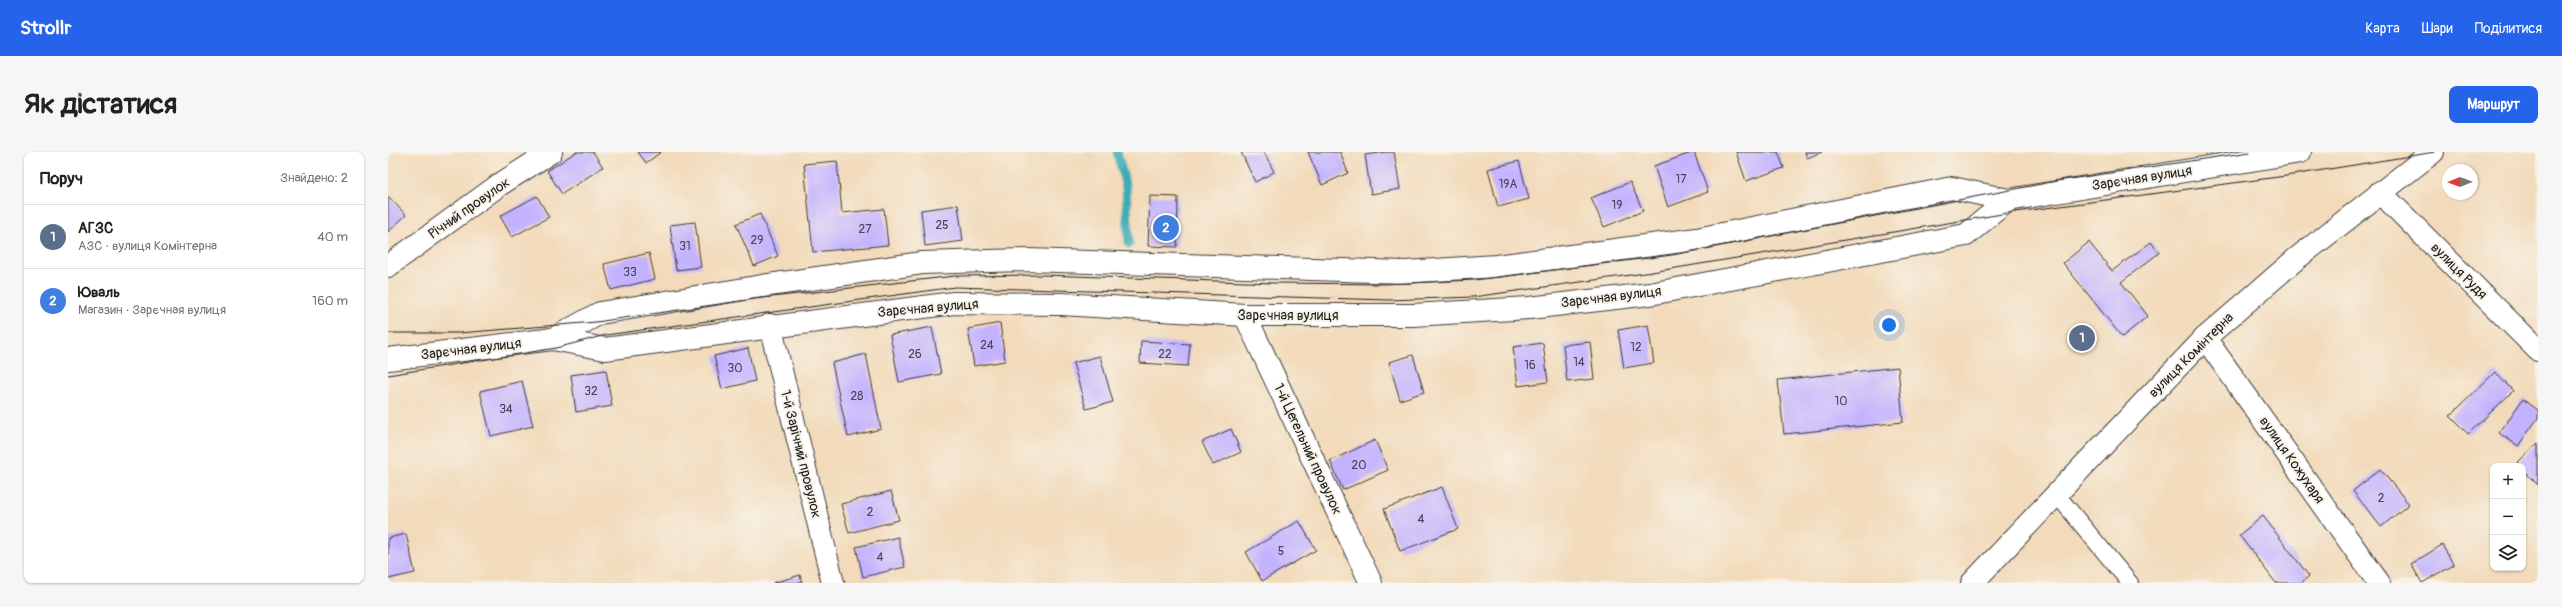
<!DOCTYPE html>
<html lang="uk">
<head>
<meta charset="utf-8">
<style>
	:root { --surface:#fff; --page:#f6f6f6; --text:#222; --muted:#767676; --line:#e0e0e0; --accent:#2563eb }
	body { margin:0; font-family:Pangolin,sans-serif; background:var(--page); color:var(--text) }
	.controls { position:absolute; right:12px; bottom:12px; display:grid; overflow:hidden; border-radius:8px; box-shadow:0 1px 3px #0004 }
	.controls button { width:36px; height:36px; display:grid; place-items:center; padding:0; border:0; border-bottom:1px solid var(--line); background:var(--surface); color:var(--text); font:20px sans-serif }
	.compass { position:absolute; left:2054px; top:12px; width:36px; height:36px; border-radius:50%; background:var(--surface); box-shadow:0 1px 3px #0004; rotate:269deg }
	.you { position:absolute; left:1501px; top:173px; width:14px; height:14px; margin:-10px; border:3px solid #fff; border-radius:50%; background:#1a73e8; box-shadow:0 0 0 6px #1a73e833 }
	.badge { display:grid; place-items:center; width:26px; height:26px; border-radius:50%; background:var(--accent); color:#fff; font-size:13px; font-weight:700 }
	.pin { position:absolute; translate:-50% -50%; border:2px solid #fff; box-shadow:0 1px 4px #0006 }
	.list { margin:0; padding:0; list-style:none }
	h2 { display:flex; justify-content:space-between; align-items:center; height:52px; margin:0; padding:0 16px; font-size:17px }
	h2 small { font-size:13px; font-weight:400; color:var(--muted) }
	.list li { display:grid; grid-template-columns:26px 1fr auto; gap:12px; align-items:center; box-sizing:border-box; height:64px; padding:0 16px; border-top:1px solid var(--line) }
	.list b { display:block; font-size:15px; white-space:nowrap }
	.list p { margin:0; font-size:13px; white-space:nowrap; color:var(--muted) }
	.list em { font-size:13px; font-style:normal; color:var(--muted) }
	.icon { flex:none; width:22px; height:22px; fill:none; stroke:currentColor; stroke-width:2; stroke-linecap:round; stroke-linejoin:round }
	.map { position:relative; flex:none; width:2150px; height:431px; overflow:hidden; border-radius:8px }
	header { display:flex; align-items:center; gap:24px; box-sizing:border-box; height:56px; padding:0 20px; background:var(--accent); color:#fff }
	header strong { font-size:19px }
	nav { display:flex; gap:22px; margin-inline-start:auto; font-size:14px }
	.intro { display:flex; align-items:center; justify-content:space-between; box-sizing:border-box; height:96px; padding:0 24px }
	h1 { margin:0; font-size:28px }
	.button { padding:10px 18px; border-radius:8px; background:var(--accent); color:#fff; font-size:14px; font-weight:700 }
	main { display:flex; gap:24px; padding:0 24px }
	aside { flex:1; background:var(--surface); border-radius:8px; box-shadow:0 1px 3px #0004 }
	.map>svg:first-child { display:block }
	.lines { fill:none; stroke-linecap:round; stroke-linejoin:round }
	.stream { stroke:#3cadb4; stroke-width:9 }
	.building { fill:#c3b2fe }
	.lane-casing { stroke:#3c3834; stroke-width:18 }
	.street-casing { stroke:#3c3834; stroke-width:24 }
	.secondary-casing { stroke:#3c3834; stroke-width:24 }
	.lane { stroke:#fff; stroke-width:16 }
	.street { stroke:#fff; stroke-width:22 }
	.secondary { stroke:#fff; stroke-width:22 }
	.tram { stroke:#1c1c1c; stroke-width:1 }
	.labels { text-anchor:middle; dominant-baseline:central; stroke-width:4; stroke-linejoin:round; paint-order:stroke }
	.number-label { font-size:12px; fill:#464254 }
	.street-label { font-size:14px; fill:#1c1c1c; stroke:#f7f3e8 }
</style>
</head>
<body>
<header>
<strong>Strollr</strong>
<nav><a>Карта</a><a>Шари</a><a>Поділитися</a></nav>
</header>
<div class="intro"><h1>Як дістатися</h1><a class="button">Маршрут</a></div>
<main>
<aside>
<h2>Поруч<small>Знайдено: 2</small></h2>
<ul class="list">
<li><span class="badge" style="background:#5c6f8a">1</span><div><b>АГЗС</b><p>АЗС · вулиця Комінтерна</p></div><em>40 m</em></li>
<li><span class="badge" style="background:#3f7fe0">2</span><div><b>Юваль</b><p>Магазин · Зарєчная вулиця</p></div><em>160 m</em></li>
</ul>
</aside>
<div class="map">
<svg width="2150" height="431" viewBox="0 0 2150 431">
	<rect width="100%" height="100%" fill="#f7f3e8"/>
	<filter id="ink" filterUnits="userSpaceOnUse"><feTurbulence type="fractalNoise" baseFrequency=".025" numOctaves="2"/><feDisplacementMap in="SourceGraphic" scale="8" xChannelSelector="R" yChannelSelector="G"/><feConvolveMatrix kernelMatrix="1 2 1 2 8 2 1 2 1" color-interpolation-filters="sRGB"/></filter>
	<filter id="wash" filterUnits="userSpaceOnUse"><feTurbulence type="fractalNoise" baseFrequency=".012" numOctaves="4" result="noise"/><feDisplacementMap in="SourceGraphic" scale="16" xChannelSelector="R" yChannelSelector="G"/><feGaussianBlur stdDeviation="0.9" result="paint"/><feColorMatrix in="noise" values="0 0 0 0 0 0 0 0 0 0 0 0 0 0 0 0 0 1.4 0 .05"/><feComposite in="paint" operator="in"/></filter>
	<g filter="url(#wash)">
		<rect width="100%" height="100%" fill="#f2daba"/>
		<g class="lines">
			<!-- stream -->
			<polyline class="stream" points="729,0 738,35 741,92"/>
		</g>
		<g id="blocks">
			<!-- building -->
			<g class="building">
				<polygon points="188,0 205,0 215,15 174,42 159,19"/>
				<polygon points="250,0 273,0 258,11"/>
				<polygon points="853,0 876,0 886,20 867,30"/>
				<polygon points="920,0 952,0 960,21 934,33"/>
				<polygon points="998,0 1006,0 1012,37 983,42 977,3"/>
				<polygon points="1306,0 1320,40 1280,55 1266,14"/>
				<polygon points="1348,0 1390,0 1396,16 1358,29"/>
				<polygon points="1417,0 1434,0 1419,6"/>
				<polygon points="449,9 454,61 496,57 500,93 425,100 416,12"/>
				<polygon points="1131,9 1141,47 1110,55 1100,17"/>
				<polygon points="1242,30 1255,59 1216,75 1203,46"/>
				<polygon points="0,44 18,63 0,80"/>
				<polygon points="149,44 161,65 124,85 112,64"/>
				<polygon points="762,44 790,45 789,95 760,94"/>
				<polygon points="570,53 575,89 537,94 533,58"/>
				<polygon points="372,62 390,104 366,114 348,72"/>
				<polygon points="307,70 313,115 288,118 282,73"/>
				<polygon points="1701,90 1724,119 1763,90 1771,101 1733,130 1760,164 1734,185 1675,111"/>
				<polygon points="261,101 267,127 223,138 216,112"/>
				<polygon points="612,171 617,209 586,214 580,177"/>
				<polygon points="1260,173 1266,211 1236,216 1230,178"/>
				<polygon points="544,175 553,222 511,230 502,183"/>
				<polygon points="753,189 802,192 800,214 752,211"/>
				<polygon points="1202,190 1206,227 1179,230 1175,193"/>
				<polygon points="1155,191 1160,230 1130,234 1125,195"/>
				<polygon points="360,196 367,229 334,237 326,204"/>
				<polygon points="478,202 493,277 460,285 444,211"/>
				<polygon points="1025,203 1036,240 1012,248 1001,210"/>
				<polygon points="712,204 725,250 698,257 685,211"/>
				<polygon points="1510,215 1515,270 1396,282 1390,228"/>
				<polygon points="218,218 224,254 188,260 183,223"/>
				<polygon points="2107,220 2125,239 2080,282 2062,264"/>
				<polygon points="134,229 145,274 103,284 92,239"/>
				<polygon points="2135,247 2150,258 2150,266 2130,294 2111,281"/>
				<polygon points="843,277 853,300 825,313 814,290"/>
				<polygon points="987,288 1000,318 955,338 942,309"/>
				<polygon points="2150,291 2150,333 2135,318 2135,314 2129,311"/>
				<polygon points="1992,317 2021,352 1993,375 1965,339"/>
				<polygon points="1054,335 1070,377 1012,399 996,357"/>
				<polygon points="503,339 511,368 461,381 453,352"/>
				<polygon points="1875,364 1921,424 1913,431 1888,431 1851,383"/>
				<polygon points="911,369 928,398 874,429 858,400"/>
				<polygon points="18,382 27,421 0,427 0,386"/>
				<polygon points="510,385 517,415 475,425 468,395"/>
				<polygon points="2054,393 2066,413 2034,431 2023,412"/>
				<polygon points="412,423 414,431 385,431"/>
			</g>
		</g>
	</g>
	<g filter="url(#ink)">
		<use href="#blocks" fill-opacity="0" stroke="#3c3834" stroke-width="1"/>
		<g class="lines">
			<!-- lane casing -->
			<g class="lane-casing">
				<polyline id="lane" points="1669,343 1742,431"/>
			</g>
			<!-- street casing -->
			<g class="street-casing">
				<g id="street">
					<polyline points="1992,40 2150,198"/>
					<polyline points="0,114 111,33 163,0"/>
					<polyline points="857,163 983,431"/>
					<polyline points="382,173 445,431"/>
					<polyline points="1817,186 1991,431"/>
					<polyline points="165,187 212,161 374,134 534,111 639,108 1017,120 1108,114 1309,87 1564,36 1620,48 1912,0"/>
					<polyline points="0,207 165,187 217,197 566,151 673,152 857,163 1025,163 1141,156 1262,142 1578,83 1620,48"/>
				</g>
			</g>
			<!-- secondary casing -->
			<g class="secondary-casing">
				<polyline id="secondary" points="1584,431 1817,186 1908,107 2045,0"/>
			</g>
			<!-- lane -->
			<use href="#lane" class="lane"/>
			<!-- street -->
			<use href="#street" class="street"/>
			<!-- secondary -->
			<use href="#secondary" class="secondary"/>
			<!-- tram -->
			<g class="tram">
				<polyline points="0,181 71,181 208,170 366,147 567,124 656,123 886,131 995,132 1086,128 1284,103 1669,29 1862,0"/>
				<polyline points="0,223 168,196 218,183 567,135 1000,148 1085,145 1264,120 1620,61 1898,24 2047,0"/>
			</g>
		</g>
	</g>
	<g class="labels">
		<!-- number labels -->
		<g class="number-label">
			<text x="1293" y="27">17</text>
			<text x="1120" y="32">19А</text>
			<text x="1229" y="53">19</text>
			<text x="554" y="73">25</text>
			<text x="477" y="77">27</text>
			<text x="369" y="88">29</text>
			<text x="297" y="94">31</text>
			<text x="242" y="120">33</text>
			<text x="599" y="193">24</text>
			<text x="1248" y="195">12</text>
			<text x="527" y="202">26</text>
			<text x="777" y="202">22</text>
			<text x="1191" y="210">14</text>
			<text x="1142" y="213">16</text>
			<text x="347" y="216">30</text>
			<text x="203" y="239">32</text>
			<text x="469" y="244">28</text>
			<text x="1453" y="249">10</text>
			<text x="118" y="257">34</text>
			<text x="971" y="313">20</text>
			<text x="1993" y="346">2</text>
			<text x="482" y="360">2</text>
			<text x="1033" y="367">4</text>
			<text x="893" y="399">5</text>
			<text x="492" y="405">4</text>
		</g>
		<!-- street labels -->
		<g class="street-label">
			<text transform="translate(1754 26) rotate(-9)">Зарєчная вулиця</text>
			<text transform="translate(81 56) rotate(-35)">Річний провулок</text>
			<text transform="translate(2071 119) rotate(45)">вулиця Рудя</text>
			<text transform="translate(1223 145) rotate(-7)">Зарєчная вулиця</text>
			<text transform="translate(540 156) rotate(-5)">Зарєчная вулиця</text>
			<text x="900" y="163">Зарєчная вулиця</text>
			<text transform="translate(83 197) rotate(-7)">Зарєчная вулиця</text>
			<text transform="translate(1803 203) rotate(-45)">вулиця Комінтерна</text>
			<text transform="translate(920 297) rotate(65)">1-й Цегельний провулок</text>
			<text transform="translate(413 302) rotate(76)">1-й Зарічний провулок</text>
			<text transform="translate(1904 308) rotate(55)">вулиця Кожухаря</text>
		</g>
	</g>
</svg>
<div class="controls">
<button>+</button>
<button>−</button>
<button><svg class="icon" aria-label="layers" viewBox="0 0 24 24"><path d="M12 4l9 5-9 5-9-5zM3 14l9 5 9-5"/></svg></button>
</div>
<svg class="compass" viewBox="-18 -18 36 36"><path d="M0-13l5 13h-10z" fill="#e53935"/><path d="M0 13l5-13h-10z" fill="#767676"/></svg>
<div class="you"></div>
<div class="pin badge" style="left:1694px;top:186px;background:#5c6f8a">1</div>
<div class="pin badge" style="left:778px;top:76px;background:#3f7fe0">2</div>
</div>
</main>
</body>
</html>
